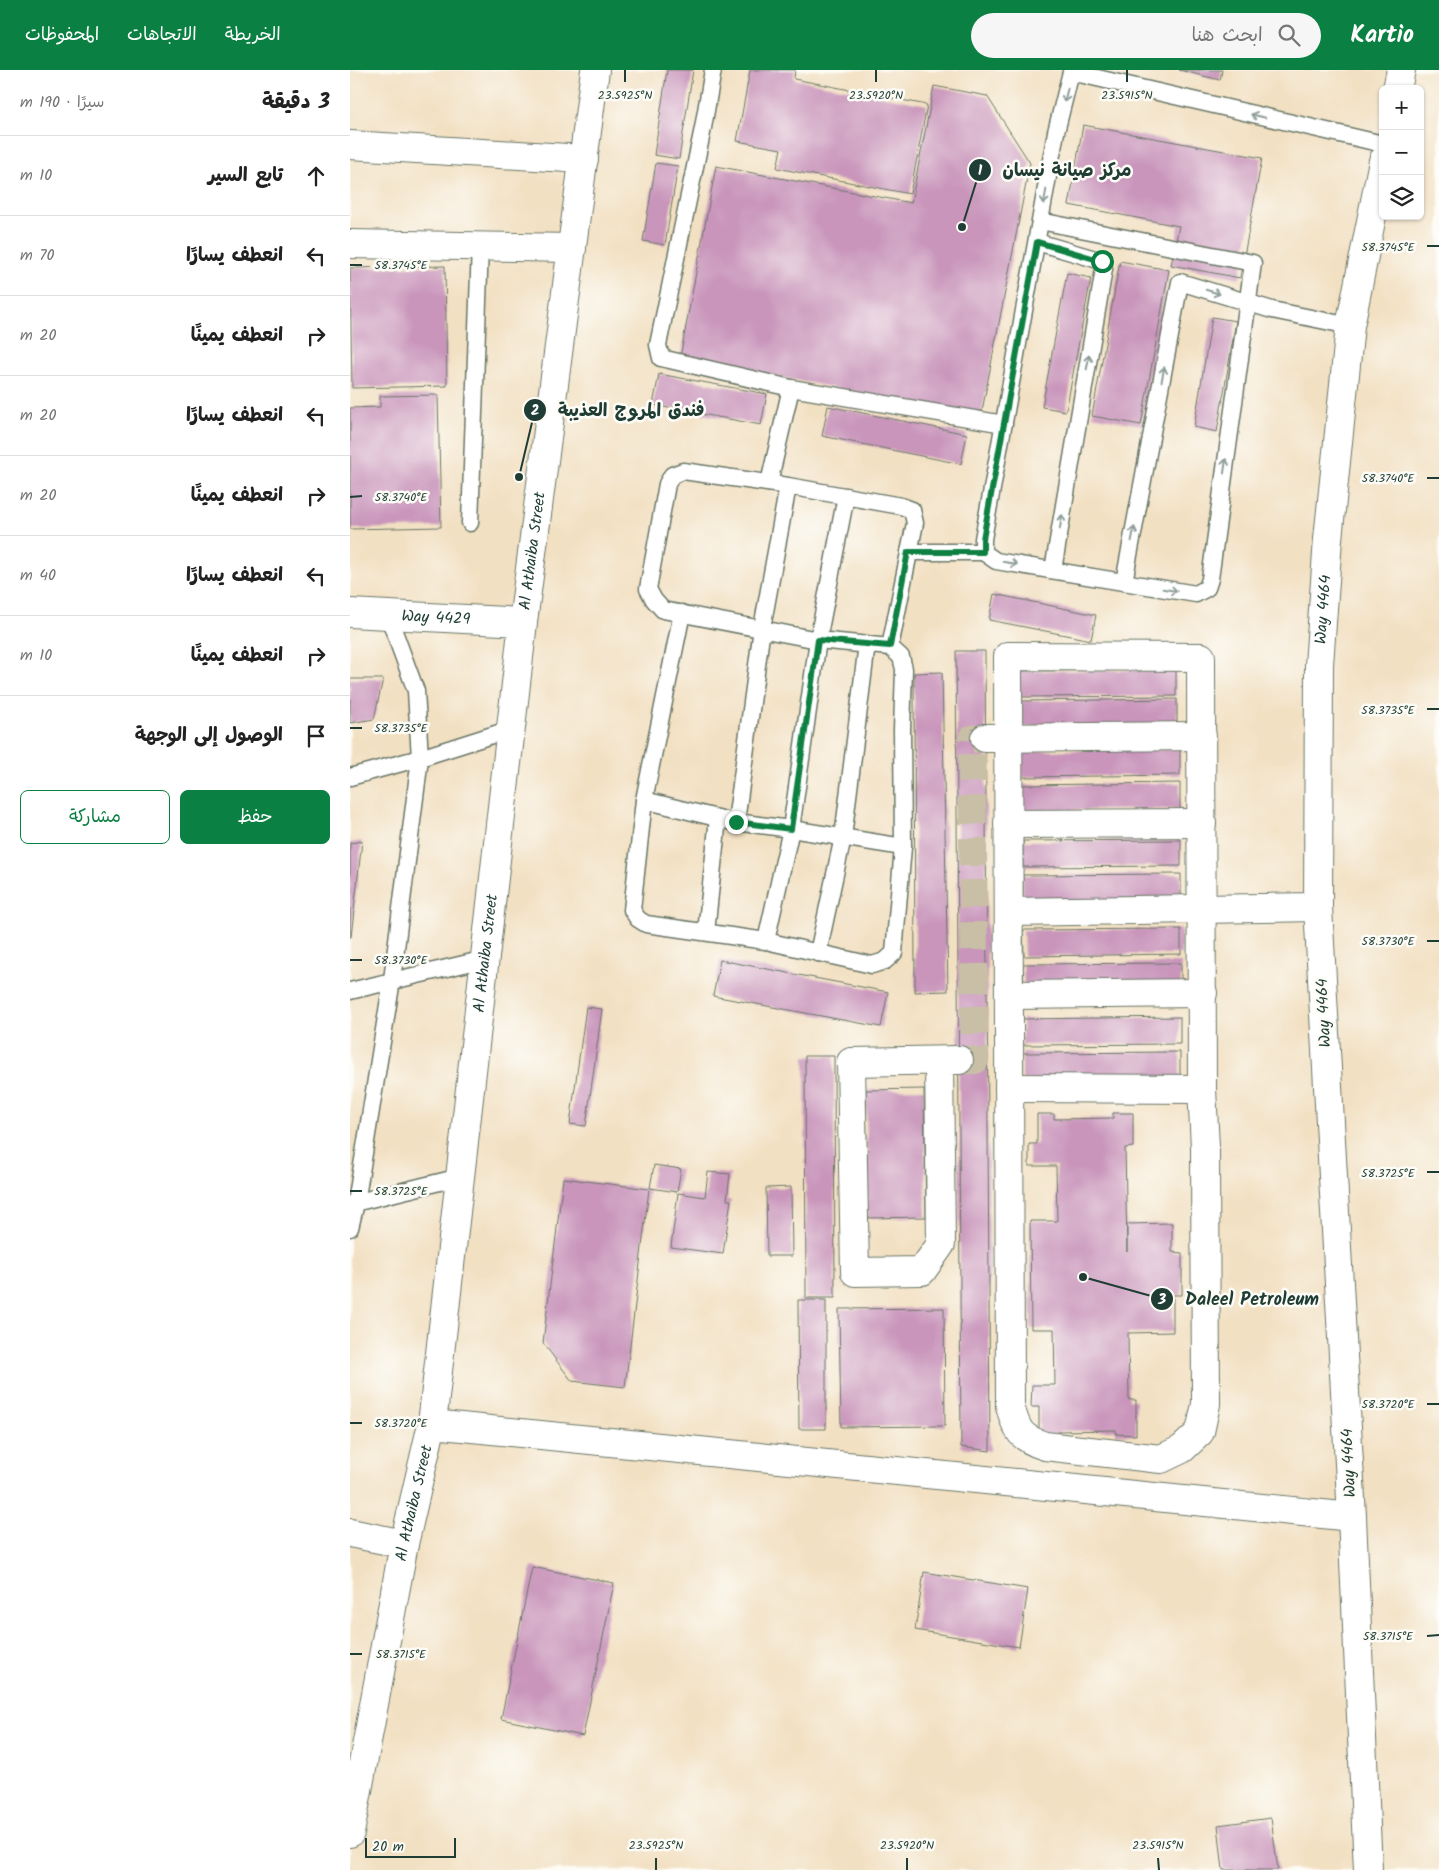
<!DOCTYPE html>
<html lang="ar">
<head>
<meta charset="utf-8">
<style>
	:root { --surface:#fff; --page:#f6f6f6; --text:#222; --muted:#767676; --line:#e0e0e0; --accent:#0b8043 }
	body { margin:0; font-family:Kalam,"Playpen Sans Arabic",sans-serif; background:var(--page); color:var(--text); direction:rtl }
	.controls { position:absolute; right:15px; top:15px; display:grid; overflow:hidden; border-radius:8px; box-shadow:0 1px 4px #0004 }
	.controls button { width:45px; height:45px; display:grid; place-items:center; padding:0; border:0; border-bottom:1px solid var(--line); background:var(--surface); color:var(--text); font:25px sans-serif }
	.scale { position:absolute; left:15px; bottom:12px; width:91px; box-sizing:border-box; padding-left:5px; border:2px solid #1f3d34; border-top:0; font-size:14px; line-height:18px; white-space:nowrap; color:#1f3d34; -webkit-text-stroke:4px #fdfcf7; paint-order:stroke }
	.stop { position:absolute; width:15px; height:15px; margin:-11px; border:4px solid #0b8043; border-radius:50%; background:#fff }
	.stop.end { background:#0b8043; border-color:#fff; box-shadow:0 1px 5px #0008 }
	.list { margin:0; padding:0; list-style:none }
	h2 { display:flex; justify-content:space-between; align-items:center; height:65px; margin:0; padding:0 20px; font-size:21px }
	h2 small { font-size:16px; font-weight:400; color:var(--muted) }
	.list li { display:grid; grid-template-columns:32px 1fr auto; gap:15px; align-items:center; box-sizing:border-box; height:80px; padding:0 20px; border-top:1px solid var(--line) }
	.list b { display:block; font-size:19px; white-space:nowrap }
	.list em { font-size:16px; font-style:normal; color:var(--muted) }
	.actions { display:flex; gap:10px; padding:15px 20px }
	.actions a { flex:1; padding:11px 0; border:1px solid var(--accent); border-radius:8px; text-align:center; font-size:18px; color:var(--accent) }
	.actions .main { background:var(--accent); color:#fff }
	.icon { flex:none; width:28px; height:28px; fill:none; stroke:currentColor; stroke-width:2; stroke-linecap:round; stroke-linejoin:round }
	.map { position:relative; flex:none; width:1089px; height:1800px; overflow:hidden; direction:ltr }
	header { display:flex; align-items:center; gap:30px; box-sizing:border-box; height:70px; padding:0 25px; background:var(--accent); color:#fff }
	header strong { font-size:24px }
	nav { display:flex; gap:28px; margin-inline-start:auto; font-size:18px }
	.search { width:350px; height:45px; background:var(--page); display:flex; align-items:center; gap:12px; box-sizing:border-box; padding:0 18px; border-radius:28px; color:var(--muted); font-size:19px }
	main { display:flex }
	aside { flex:1; background:var(--surface) }
	.map>svg:first-child { display:block }
	.building { fill:#c995bb }
	.lines { fill:none; stroke-linecap:round; stroke-linejoin:round }
	.minor-tunnel { stroke:#c8bfa6; stroke-width:28; stroke-dasharray:28 14; stroke-linecap:butt }
	.service-casing { stroke:#697666; stroke-width:19 }
	.minor-casing { stroke:#697666; stroke-width:30 }
	.tertiary-casing { stroke:#697666; stroke-width:30 }
	.service { stroke:#fff; stroke-width:16 }
	.minor { stroke:#fff; stroke-width:28 }
	.tertiary { stroke:#fff; stroke-width:28 }
	.oneway { stroke:#8f9e9a }
	.route { stroke:#0b8043; stroke-width:6 }
	.ticks { fill:none; stroke:#1f3d34; stroke-width:2 }
	.labels { text-anchor:middle; dominant-baseline:central; stroke-width:5; stroke-linejoin:round; paint-order:stroke }
	.street-label { font-size:16px; fill:#1f3d34; stroke:#fdfcf7 }
	.ticks-label { font-size:12px; text-anchor:middle; fill:#1f3d34; stroke:#fdfcf7; stroke-width:5; stroke-linejoin:round; paint-order:stroke }
	.leader { fill:none; stroke:#1f3d34; stroke-width:2 }
	.callout-dot { fill:#1f3d34; stroke:#fdfcf7; stroke-width:2 }
	.mark-label { font-size:15px; text-anchor:middle; font-weight:bold; fill:#fff }
	.callout-label { font-size:18px; text-anchor:middle; font-weight:bold; fill:#1f3d34; stroke:#fdfcf7; stroke-width:5; stroke-linejoin:round; paint-order:stroke }
</style>
</head>
<body>
<header>
<strong>Kartio</strong>
<div class="search"><svg class="icon" aria-label="search" viewBox="0 0 24 24"><circle cx="10" cy="10" r="6"/><path d="M15 15l6 6"/></svg>ابحث هنا</div>
<nav><a>الخريطة</a><a>الاتجاهات</a><a>المحفوظات</a></nav>
</header>
<main>
<div class="map">
<svg width="1089" height="1800" viewBox="0 0 1089 1800">
	<rect width="100%" height="100%" fill="#fdfcf7"/>
	<filter id="ink" filterUnits="userSpaceOnUse"><feTurbulence type="fractalNoise" baseFrequency=".02" numOctaves="2"/><feDisplacementMap in="SourceGraphic" scale="10" xChannelSelector="R" yChannelSelector="G"/><feConvolveMatrix kernelMatrix="1 2 1 2 8 2 1 2 1" color-interpolation-filters="sRGB"/></filter>
	<filter id="wash" filterUnits="userSpaceOnUse"><feTurbulence type="fractalNoise" baseFrequency=".0096" numOctaves="4" result="noise"/><feDisplacementMap in="SourceGraphic" scale="20" xChannelSelector="R" yChannelSelector="G"/><feGaussianBlur stdDeviation="1.12" result="paint"/><feColorMatrix in="noise" values="0 0 0 0 0 0 0 0 0 0 0 0 0 0 0 0 0 1.4 0 .05"/><feComposite in="paint" operator="in"/></filter>
	<g filter="url(#wash)">
		<rect width="100%" height="100%" fill="#f2e0c2"/>
		<g id="blocks">
			<!-- building -->
			<g class="building">
				<polygon points="317,0 343,0 329,89 304,85"/>
				<polygon points="400,0 445,0 444,9 577,35 560,124 427,98 431,79 387,71"/>
				<polygon points="829,0 872,0 870,10"/>
				<polygon points="584,16 637,26 680,93 631,346 330,288 366,96 561,133"/>
				<polygon points="733,55 912,88 890,208 821,195 829,156 719,135"/>
				<polygon points="306,93 328,96 315,175 293,171"/>
				<polygon points="770,191 819,200 791,355 742,346"/>
				<polygon points="95,196 97,316 2,318 0,198"/>
				<polygon points="717,203 741,208 716,341 692,337"/>
				<polygon points="862,247 886,251 867,362 844,357"/>
				<polygon points="309,304 417,324 411,355 303,335"/>
				<polygon points="88,325 91,457 0,459 0,338 30,337 30,326"/>
				<polygon points="478,336 617,364 611,394 472,366"/>
				<polygon points="644,524 746,545 741,570 639,550"/>
				<polygon points="606,581 635,581 640,1381 611,1377"/>
				<polygon points="826,600 826,626 669,627 668,601"/>
				<polygon points="592,602 598,921 565,922 564,603"/>
				<polygon points="0,609 33,609 24,649 0,653"/>
				<polygon points="827,629 827,655 669,657 669,631"/>
				<polygon points="830,679 830,705 672,707 672,681"/>
				<polygon points="830,713 830,739 672,741 672,715"/>
				<polygon points="831,770 831,796 673,797 673,771"/>
				<polygon points="12,771 1,867 0,867 0,773"/>
				<polygon points="831,804 831,830 673,832 673,805"/>
				<polygon points="831,859 831,884 674,886 673,860"/>
				<polygon points="370,890 538,922 531,957 363,926"/>
				<polygon points="831,893 831,919 674,920 673,894"/>
				<polygon points="236,937 252,939 236,1056 220,1054"/>
				<polygon points="830,947 830,974 672,975 672,949"/>
				<polygon points="830,982 830,1008 672,1010 672,983"/>
				<polygon points="455,986 484,986 485,1228 456,1228"/>
				<polygon points="574,1019 576,1147 518,1148 516,1020"/>
				<polygon points="763,1043 783,1043 783,1077 775,1078 777,1182 777,1154 822,1153 822,1182 832,1183 832,1225 823,1225 823,1262 778,1263 779,1330 786,1330 786,1365 766,1364 766,1360 709,1361 709,1365 689,1365 689,1337 681,1337 682,1315 705,1315 704,1259 681,1259 680,1151 707,1151 706,1096 679,1096 679,1074 687,1074 687,1044 704,1044 704,1049 763,1048"/>
				<polygon points="304,1095 331,1099 327,1122 300,1118"/>
				<polygon points="358,1102 380,1104 377,1130 381,1130 373,1184 321,1177 328,1123 355,1127"/>
				<polygon points="213,1108 299,1119 275,1317 222,1311 193,1273"/>
				<polygon points="441,1117 442,1186 417,1186 416,1118"/>
				<polygon points="448,1230 476,1230 476,1359 449,1359"/>
				<polygon points="594,1238 595,1356 491,1357 489,1239"/>
				<polygon points="182,1497 264,1513 233,1666 151,1649"/>
				<polygon points="574,1502 678,1519 669,1577 565,1560"/>
				<polygon points="921,1748 928,1800 873,1800 868,1755"/>
			</g>
		</g>
	</g>
	<g filter="url(#ink)">
		<use href="#blocks" fill-opacity="0" stroke="#697666" stroke-width="1"/>
		<g class="lines">
			<!-- minor-tunnel -->
			<polyline class="minor-tunnel" points="609,990 625,990 622,669 635,668"/>
			<!-- service casing -->
			<g class="service-casing">
				<g id="service">
					<polyline points="363,0 353,58 308,275 311,288 441,318 419,413"/>
					<polyline points="690,151 903,193 860,509 857,518 846,524 646,491 633,482 633,469 706,62 721,2 1033,74"/>
					<polyline points="687,172 752,191 754,199 703,500"/>
					<polyline points="441,318 654,354"/>
					<polyline points="438,416 333,401 322,405 317,414 298,519 304,530 313,540 468,570 540,577 551,587 554,599 552,660 553,777 441,759 386,752 412,558 438,416 551,436 562,440 565,453 540,577"/>
					<polyline points="120,453 130,176"/>
					<polyline points="559,482 633,482"/>
					<polyline points="774,512 830,212 922,240 1000,256"/>
					<polyline points="332,543 294,730 282,840 288,849 296,854 416,871 522,895 535,891 544,883 553,777"/>
					<polyline points="0,707 70,688 161,659"/>
					<polyline points="294,730 379,751"/>
					<polyline points="356,862 368,748"/>
					<polyline points="416,871 441,759 468,570 496,426"/>
					<polyline points="468,883 493,767 517,574"/>
					<polyline points="0,921 135,889"/>
					<polyline points="0,1134 110,1107"/>
					<polyline points="0,1158 6,1133 42,910 70,688 66,621 38,545"/>
				</g>
			</g>
			<!-- minor casing -->
			<g class="minor-casing">
				<g id="minor">
					<polyline points="0,75 234,89"/>
					<polyline points="0,174 222,178"/>
					<path id="s1" d="M0,543L173,552"/>
					<path d="M658,586L851,587L852,1019L855,1077L856,1334L850,1362L832,1379L811,1389L695,1376C670,1368 667,1361 660,1336Z"/>
					<polyline points="635,668 852,666"/>
					<polyline points="658,754 852,753"/>
					<polyline points="659,842 968,837"/>
					<polyline points="660,925 853,923"/>
					<polyline points="589,991 591,1174 572,1201 505,1202 501,992 609,990"/>
					<polyline points="659,1018 852,1019"/>
					<polyline points="82,1354 1002,1447"/>
					<polyline points="0,1463 54,1474"/>
				</g>
			</g>
			<!-- tertiary casing -->
			<g class="tertiary-casing">
				<g id="tertiary">
					<polyline points="1047,19 1051,0"/>
					<path id="s2" d="M0,1763L54,1474L82,1354L173,552L245,0"/>
					<path id="s3" d="M1018,1800L1002,1447L968,837L969,595L978,469L1000,256L1033,91"/>
				</g>
			</g>
			<!-- service -->
			<use href="#service" class="service"/>
			<!-- minor -->
			<use href="#minor" class="minor"/>
			<!-- tertiary -->
			<use href="#tertiary" class="tertiary"/>
		</g>
		<!-- one-way arrows -->
		<defs><path id="oneway-shaft" d="M-6 0H5M1.5-3L5.5 0L1.5 3" fill="none" stroke-width="1.6" stroke-linecap="round" stroke-linejoin="round" transform="scale(1.25)"/></defs>
		<g class="oneway">
			<use href="#oneway-shaft" transform="translate(716 25) rotate(104)"/>
			<use href="#oneway-shaft" transform="translate(908 46) rotate(-167)"/>
			<use href="#oneway-shaft" transform="translate(695 127) rotate(100)"/>
			<use href="#oneway-shaft" transform="translate(863 222) rotate(17)"/>
			<use href="#oneway-shaft" transform="translate(738 292) rotate(-80)"/>
			<use href="#oneway-shaft" transform="translate(813 304) rotate(-79)"/>
			<use href="#oneway-shaft" transform="translate(875 396) rotate(-82)"/>
			<use href="#oneway-shaft" transform="translate(711 452) rotate(-80)"/>
			<use href="#oneway-shaft" transform="translate(783 464) rotate(-79)"/>
			<use href="#oneway-shaft" transform="translate(660 493) rotate(9)"/>
			<use href="#oneway-shaft" transform="translate(820 520) rotate(10)"/>
		</g>
	</g>
	<g class="lines" filter="url(#ink)">
		<!-- route -->
		<polyline class="route" points="386,752 441,759 468,570 540,576 558,482 633,482 633,469 687,172 752,191"/>
	</g>
	<!-- ticks -->
	<path class="ticks" d="M275,0V12M526,0V12M777,0V12M1077,176H1089M0,195H12M1077,408H1089M0,427L12,426M1077,639H1089M0,658H12M1077,871H1089M0,890H12M1077,1102H1089M0,1121H12M1077,1334H1089M0,1353H12M1077,1566L1089,1565M0,1584H12M306,1788V1800M557,1788V1800M808,1788L809,1800"/>
	<g class="labels">
		<!-- street labels -->
		<g class="street-label">
			<text stroke="none"><textPath href="#s2" startOffset="1296">Al Athaiba Street</textPath></text>
			<text stroke="none"><textPath href="#s3" startOffset="1262">Way 4464</textPath></text>
			<text stroke="none"><textPath href="#s1" startOffset="86">Way 4429</textPath></text>
			<text stroke="none"><textPath href="#s2" startOffset="891">Al Athaiba Street</textPath></text>
			<text transform="translate(974 943) rotate(-93)">Way 4464</text>
			<text transform="translate(999 1393) rotate(-93)">Way 4464</text>
			<text stroke="none"><textPath href="#s2" startOffset="336">Al Athaiba Street</textPath></text>
		</g>
	</g>
	<g class="ticks-label">
		<text x="275" y="29">23.5925°N</text>
		<text x="526" y="29">23.5920°N</text>
		<text x="777" y="29">23.5915°N</text>
		<text x="1038" y="181">58.3745°E</text>
		<text x="51" y="199">58.3745°E</text>
		<text x="1038" y="412">58.3740°E</text>
		<text x="51" y="431">58.3740°E</text>
		<text x="1038" y="644">58.3735°E</text>
		<text x="51" y="662">58.3735°E</text>
		<text x="1038" y="875">58.3730°E</text>
		<text x="51" y="894">58.3730°E</text>
		<text x="1038" y="1107">58.3725°E</text>
		<text x="51" y="1125">58.3725°E</text>
		<text x="1038" y="1338">58.3720°E</text>
		<text x="51" y="1357">58.3720°E</text>
		<text x="1038" y="1570">58.3715°E</text>
		<text x="51" y="1588">58.3715°E</text>
		<text x="306" y="1779">23.5925°N</text>
		<text x="557" y="1779">23.5920°N</text>
		<text x="808" y="1779">23.5915°N</text>
	</g>
	<!-- callouts -->
	<path class="leader" d="M612 157L630 100M169 407L185 340M733 1207L812 1229"/>
	<g class="callout-dot">
		<circle cx="612" cy="157" r="5"/>
		<circle cx="169" cy="407" r="5"/>
		<circle cx="733" cy="1207" r="5"/>
		<circle cx="630" cy="100" r="12"/>
		<circle cx="185" cy="340" r="12"/>
		<circle cx="812" cy="1229" r="12"/>
	</g>
	<g class="mark-label">
		<text x="630" y="105">1</text>
		<text x="185" y="345">2</text>
		<text x="812" y="1234">3</text>
	</g>
	<g class="callout-label">
		<text x="717" y="106">مركز صيانة نيسان</text>
		<text x="281" y="346">فندق المروج العذيبة</text>
		<text x="902" y="1235">Daleel Petroleum</text>
	</g>
</svg>
<div class="controls">
<button>+</button>
<button>−</button>
<button><svg class="icon" aria-label="layers" viewBox="0 0 24 24"><path d="M12 4l9 5-9 5-9-5zM3 14l9 5 9-5"/></svg></button>
</div>
<div class="scale">20 m</div>
<div class="stop" style="left:752px;top:191px"></div>
<div class="stop end" style="left:386px;top:752px"></div>
</div>
<aside>
<h2>3 دقيقة<small>سيرًا · 190 m</small></h2>
<ul class="list">
<li><svg class="icon" aria-label="ahead" viewBox="0 0 24 24"><path d="M12 20V5M6 11l6-6 6 6"/></svg><div><b>تابع السير</b></div><em>10 m</em></li>
<li><svg class="icon" aria-label="left" viewBox="0 0 24 24"><path d="M17 20v-9H6M10 6l-5 5 5 5"/></svg><div><b>انعطف يسارًا</b></div><em>70 m</em></li>
<li><svg class="icon" aria-label="right" viewBox="0 0 24 24"><path d="M7 20v-9h11M14 6l5 5-5 5"/></svg><div><b>انعطف يمينًا</b></div><em>20 m</em></li>
<li><svg class="icon" aria-label="left" viewBox="0 0 24 24"><path d="M17 20v-9H6M10 6l-5 5 5 5"/></svg><div><b>انعطف يسارًا</b></div><em>20 m</em></li>
<li><svg class="icon" aria-label="right" viewBox="0 0 24 24"><path d="M7 20v-9h11M14 6l5 5-5 5"/></svg><div><b>انعطف يمينًا</b></div><em>20 m</em></li>
<li><svg class="icon" aria-label="left" viewBox="0 0 24 24"><path d="M17 20v-9H6M10 6l-5 5 5 5"/></svg><div><b>انعطف يسارًا</b></div><em>40 m</em></li>
<li><svg class="icon" aria-label="right" viewBox="0 0 24 24"><path d="M7 20v-9h11M14 6l5 5-5 5"/></svg><div><b>انعطف يمينًا</b></div><em>10 m</em></li>
<li><svg class="icon" aria-label="arrive" viewBox="0 0 24 24"><path d="M6 21V4h12l-3 4 3 4H6"/></svg><div><b>الوصول إلى الوجهة</b></div></li>
</ul>
<div class="actions"><a class="main">حفظ</a><a>مشاركة</a></div>
</aside>
</main>
</body>
</html>
